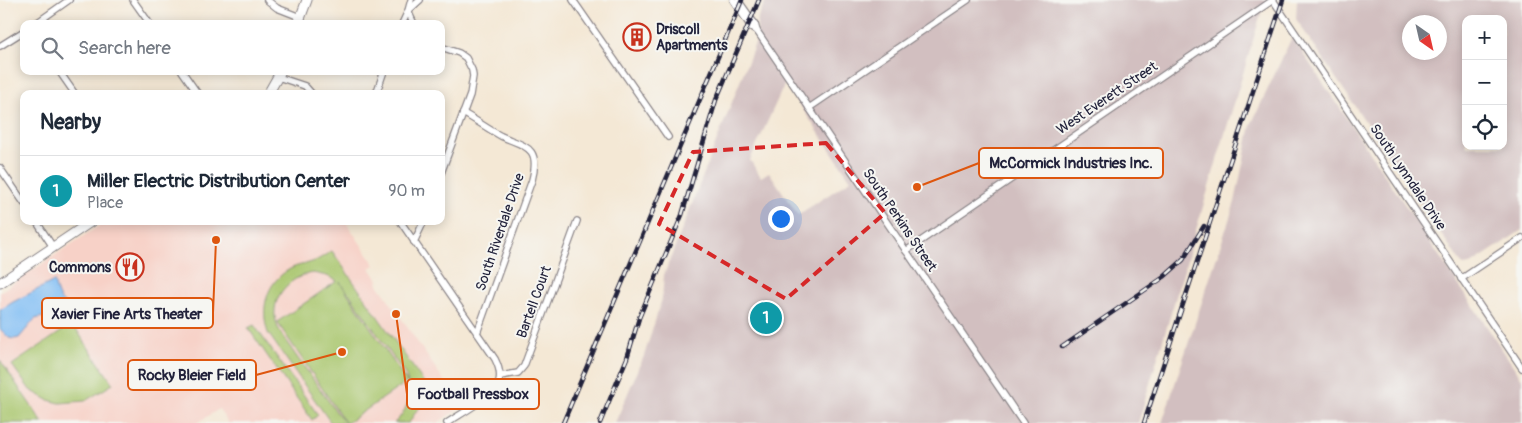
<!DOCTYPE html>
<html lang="en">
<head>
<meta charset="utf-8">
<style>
	:root { --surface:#fff; --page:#f2f2f3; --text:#1f2937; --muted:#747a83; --line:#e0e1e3; --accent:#111827 }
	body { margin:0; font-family:Pangolin,sans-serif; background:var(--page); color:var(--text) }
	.controls { position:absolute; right:15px; top:15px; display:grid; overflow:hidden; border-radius:10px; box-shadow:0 2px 12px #0003 }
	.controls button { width:45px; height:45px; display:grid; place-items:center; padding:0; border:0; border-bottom:1px solid var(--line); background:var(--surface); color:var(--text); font:25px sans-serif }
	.compass { position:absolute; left:1402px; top:15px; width:45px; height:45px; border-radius:50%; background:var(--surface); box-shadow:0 2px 12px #0003; rotate:146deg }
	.you { position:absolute; left:780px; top:218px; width:18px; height:18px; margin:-12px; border:4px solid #fff; border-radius:50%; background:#1a73e8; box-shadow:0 0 0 8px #1a73e833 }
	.badge { display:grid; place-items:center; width:32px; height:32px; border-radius:50%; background:var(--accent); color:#fff; font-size:16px; font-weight:700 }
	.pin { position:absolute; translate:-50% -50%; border:2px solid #fff; box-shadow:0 1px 5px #0006 }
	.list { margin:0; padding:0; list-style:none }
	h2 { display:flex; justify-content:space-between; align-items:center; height:65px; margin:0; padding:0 20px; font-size:21px }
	h2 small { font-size:16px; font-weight:400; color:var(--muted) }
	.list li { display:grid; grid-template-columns:32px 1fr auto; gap:15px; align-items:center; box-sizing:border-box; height:70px; padding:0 20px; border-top:1px solid var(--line) }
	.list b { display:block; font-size:19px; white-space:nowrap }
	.list p { margin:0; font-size:16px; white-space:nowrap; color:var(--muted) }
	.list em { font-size:16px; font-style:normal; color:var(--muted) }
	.icon { flex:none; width:28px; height:28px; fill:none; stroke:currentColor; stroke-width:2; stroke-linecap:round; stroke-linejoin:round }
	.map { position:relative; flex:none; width:1522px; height:423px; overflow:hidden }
	.search { position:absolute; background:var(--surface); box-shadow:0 2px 12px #0003; left:20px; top:20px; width:425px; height:55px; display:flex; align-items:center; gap:12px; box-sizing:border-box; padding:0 18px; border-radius:10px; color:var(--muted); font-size:19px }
	.panel { position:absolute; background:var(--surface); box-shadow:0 2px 12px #0003; left:20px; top:90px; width:425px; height:135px; border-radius:10px }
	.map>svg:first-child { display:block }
	.built { fill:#f7d1c7 }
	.industrial { fill:#d2bfc0; fill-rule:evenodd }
	.green { fill:#a9c66d; stroke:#667454; fill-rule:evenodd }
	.water { fill:#81bef4; stroke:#527098 }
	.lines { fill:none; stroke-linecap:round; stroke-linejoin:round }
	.street-casing { stroke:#8b8588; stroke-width:8 }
	.secondary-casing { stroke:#8b8588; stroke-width:11 }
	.street { stroke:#fff; stroke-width:5.5 }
	.secondary { stroke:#fff; stroke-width:9 }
	.rail-casing { stroke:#22223b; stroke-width:4.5 }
	.rail { stroke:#f6f6f2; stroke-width:2.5; stroke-dasharray:8; stroke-linecap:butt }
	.marked { fill:none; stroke:#d62828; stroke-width:4; stroke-dasharray:10 6; stroke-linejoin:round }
	.labels { text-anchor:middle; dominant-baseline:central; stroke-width:4; stroke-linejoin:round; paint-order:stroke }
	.poi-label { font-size:14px; font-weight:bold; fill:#22223b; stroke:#f6f6f2; text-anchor:start }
	.street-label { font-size:14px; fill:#22223b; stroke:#f6f6f2 }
	.leader { fill:none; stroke:#de560e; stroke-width:2 }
	.callout-dot { fill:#de560e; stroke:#f6f6f2; stroke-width:2 }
	.callout { fill:#f6f6f2; stroke:#de560e; stroke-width:2 }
	.callout-label { font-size:15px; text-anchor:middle; font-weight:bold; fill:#22223b }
</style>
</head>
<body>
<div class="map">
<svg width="1522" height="423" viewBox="0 0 1522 423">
	<rect width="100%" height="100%" fill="#f6f6f2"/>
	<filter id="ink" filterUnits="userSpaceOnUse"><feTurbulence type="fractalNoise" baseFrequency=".02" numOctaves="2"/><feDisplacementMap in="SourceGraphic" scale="10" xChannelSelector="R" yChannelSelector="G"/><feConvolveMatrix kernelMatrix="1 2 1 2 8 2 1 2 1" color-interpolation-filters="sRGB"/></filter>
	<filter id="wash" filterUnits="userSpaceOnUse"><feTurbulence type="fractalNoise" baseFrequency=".0096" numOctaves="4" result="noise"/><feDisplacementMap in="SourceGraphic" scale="20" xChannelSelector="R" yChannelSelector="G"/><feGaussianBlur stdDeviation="1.12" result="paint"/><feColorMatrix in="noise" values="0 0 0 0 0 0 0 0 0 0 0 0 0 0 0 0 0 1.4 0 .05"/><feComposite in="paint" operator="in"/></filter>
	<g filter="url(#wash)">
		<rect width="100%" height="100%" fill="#f4e8d5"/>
		<!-- built -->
		<polygon class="built" points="106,221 345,221 375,265 370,268 378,280 377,283 462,407 437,423 228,423 219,409 197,423 0,423 0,292"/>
		<!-- industrial -->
		<g class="industrial">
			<path d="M766,0H1273L1263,7L1138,423H615L644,356L662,299L664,275L756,41L758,18ZM785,83L851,180L798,215L769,172L761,177L750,160Z"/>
			<path d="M1297,0H1522V230L1471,264L1464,265L1461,263L1296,19ZM1466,19H1503V146H1466ZM1410,22H1440V52H1410Z"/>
			<polygon points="1292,37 1522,379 1522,423 1162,423 1235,202 1251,125"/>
		</g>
		<!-- green -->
		<g class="green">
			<path d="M332,251L434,397L417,410L409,423H394C409,410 412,394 406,376L351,296L340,282L407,382L347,423H331L268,333C260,309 266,282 290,269C297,265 304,265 312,262C319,260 326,254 332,251ZM313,273L327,276L337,281L277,322L345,422L337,413C324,395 311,376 297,357C291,348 283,338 278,328C267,302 286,277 313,273Z"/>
			<polygon points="254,325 318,415 312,420 248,328"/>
			<polygon points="68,327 76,329 113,384 85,401 60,403 48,400 30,390 12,365"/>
			<polygon points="0,360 43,423 0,423"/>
		</g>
		<!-- water -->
		<path class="water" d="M54,281C56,288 57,296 62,301C65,304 68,306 71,310L35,319L19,338L14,339L9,338L0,329V310L13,302Z"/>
	</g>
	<g filter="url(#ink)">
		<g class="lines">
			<!-- street casing -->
			<g class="street-casing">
				<g id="street">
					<polyline points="133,0 150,24"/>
					<polyline points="267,0 277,8 300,17"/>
					<polyline points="411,0 408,11 414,24"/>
					<polyline points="573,0 668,137"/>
					<polyline points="733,0 751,27 757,31"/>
					<polyline points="738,0 755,24 757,31 1023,423"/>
					<polyline points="1273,0 1522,368"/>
					<polyline points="35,24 69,0"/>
					<polyline points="402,24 408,11 420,0"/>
					<polyline points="0,46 24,31"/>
					<polyline points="441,47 459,53 466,58 472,70 473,76 470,95 441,173"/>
					<polyline points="59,71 75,94"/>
					<polyline points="182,71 198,94"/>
					<polyline points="278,77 305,86 312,94"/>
					<polyline points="376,94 384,71"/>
					<polyline points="809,108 968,0"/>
					<path d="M463,113C476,120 488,129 501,136C525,147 541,146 532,180L477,333"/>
					<polyline points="0,168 24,203"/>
					<polyline points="36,221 53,247"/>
					<path d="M400,221L495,359C498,365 501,374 499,381C495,396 460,414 447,423"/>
					<polyline points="414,242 424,221"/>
					<polyline points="906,251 1273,0"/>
					<polyline points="1461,279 1522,238"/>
					<polyline points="500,376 518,373 524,366 577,221"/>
				</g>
			</g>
			<!-- secondary casing -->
			<g class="secondary-casing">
				<g id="secondary">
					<polyline points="298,24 307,0"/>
					<polyline points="268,94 281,71"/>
					<polyline points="0,283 92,221"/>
				</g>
			</g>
			<!-- street -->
			<use href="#street" class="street"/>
			<!-- secondary -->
			<use href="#secondary" class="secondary"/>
			<!-- rail casing -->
			<g class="rail-casing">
				<g id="rail">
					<polyline points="1062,347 1164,277 1183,260 1204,226"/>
					<polyline points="563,423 742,0"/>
					<polyline points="600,423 627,358 639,318 682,215 716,100 759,0"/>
					<polyline points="1144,423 1283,0"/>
				</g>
			</g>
			<!-- rail -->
			<use href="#rail" class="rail"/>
		</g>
	</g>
	<!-- marked area -->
	<path class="marked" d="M826,143L885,213L786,299L659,224L693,152Z"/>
	<!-- icons -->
	<defs>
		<g id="building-ring" transform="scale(1.4375)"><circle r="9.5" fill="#f6f6f2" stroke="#c8321e" stroke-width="1.5"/><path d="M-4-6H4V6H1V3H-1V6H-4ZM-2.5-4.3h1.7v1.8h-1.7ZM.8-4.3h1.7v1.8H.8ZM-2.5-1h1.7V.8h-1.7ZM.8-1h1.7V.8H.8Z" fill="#c8321e"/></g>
		<g id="restaurant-ring" transform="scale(1.4375)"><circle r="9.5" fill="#f6f6f2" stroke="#c8321e" stroke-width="1.5"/><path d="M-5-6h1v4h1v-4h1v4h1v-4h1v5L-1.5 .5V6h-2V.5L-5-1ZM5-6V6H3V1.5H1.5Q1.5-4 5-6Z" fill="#c8321e"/></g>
	</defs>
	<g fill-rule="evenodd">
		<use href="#building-ring" x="637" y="37"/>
		<use href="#restaurant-ring" x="130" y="267"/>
	</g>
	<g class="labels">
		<!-- poi labels -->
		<g class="poi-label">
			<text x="656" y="29">Driscoll<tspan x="656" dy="16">Apartments</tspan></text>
			<text x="111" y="267" text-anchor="end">Commons</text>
		</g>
		<!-- street labels -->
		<g class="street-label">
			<text transform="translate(1107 98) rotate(-34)">West Everett Street</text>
			<text transform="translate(1408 177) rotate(56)">South Lynndale Drive</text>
			<text transform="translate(900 220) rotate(56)">South Perkins Street</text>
			<text transform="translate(500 232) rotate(-71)">South Riverdale Drive</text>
			<text transform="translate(534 302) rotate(-70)">Bartell Court</text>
		</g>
	</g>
	<!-- callouts -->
	<path class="leader" d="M917 187L979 163M216 240L213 313M342 352L256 375M396 314L407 394"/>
	<g class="callout-dot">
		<circle cx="917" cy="187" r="5"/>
		<circle cx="216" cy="240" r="5"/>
		<circle cx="342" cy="352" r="5"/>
		<circle cx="396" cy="314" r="5"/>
	</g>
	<g class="callout">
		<rect x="979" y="148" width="184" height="30" rx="5"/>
		<rect x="42" y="298" width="171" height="30" rx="5"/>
		<rect x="128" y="360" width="128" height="30" rx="5"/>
		<rect x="407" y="379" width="132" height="30" rx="5"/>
	</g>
	<g class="callout-label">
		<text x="1071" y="168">McCormick Industries Inc.</text>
		<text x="127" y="319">Xavier Fine Arts Theater</text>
		<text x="192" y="380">Rocky Bleier Field</text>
		<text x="473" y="399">Football Pressbox</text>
	</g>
</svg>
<div class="controls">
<button>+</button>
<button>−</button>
<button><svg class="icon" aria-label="locate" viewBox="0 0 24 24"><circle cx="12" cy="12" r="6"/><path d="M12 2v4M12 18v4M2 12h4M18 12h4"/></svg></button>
</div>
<svg class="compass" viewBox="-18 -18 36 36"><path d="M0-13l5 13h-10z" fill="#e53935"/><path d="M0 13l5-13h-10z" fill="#747a83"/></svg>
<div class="you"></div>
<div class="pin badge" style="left:766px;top:318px;background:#0f9aa8">1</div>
<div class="search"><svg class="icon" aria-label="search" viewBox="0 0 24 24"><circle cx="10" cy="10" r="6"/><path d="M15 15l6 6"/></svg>Search here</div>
<section class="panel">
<h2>Nearby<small></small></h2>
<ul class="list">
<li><span class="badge" style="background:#0f9aa8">1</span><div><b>Miller Electric Distribution Center</b><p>Place</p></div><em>90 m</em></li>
</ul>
</section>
</div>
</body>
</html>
